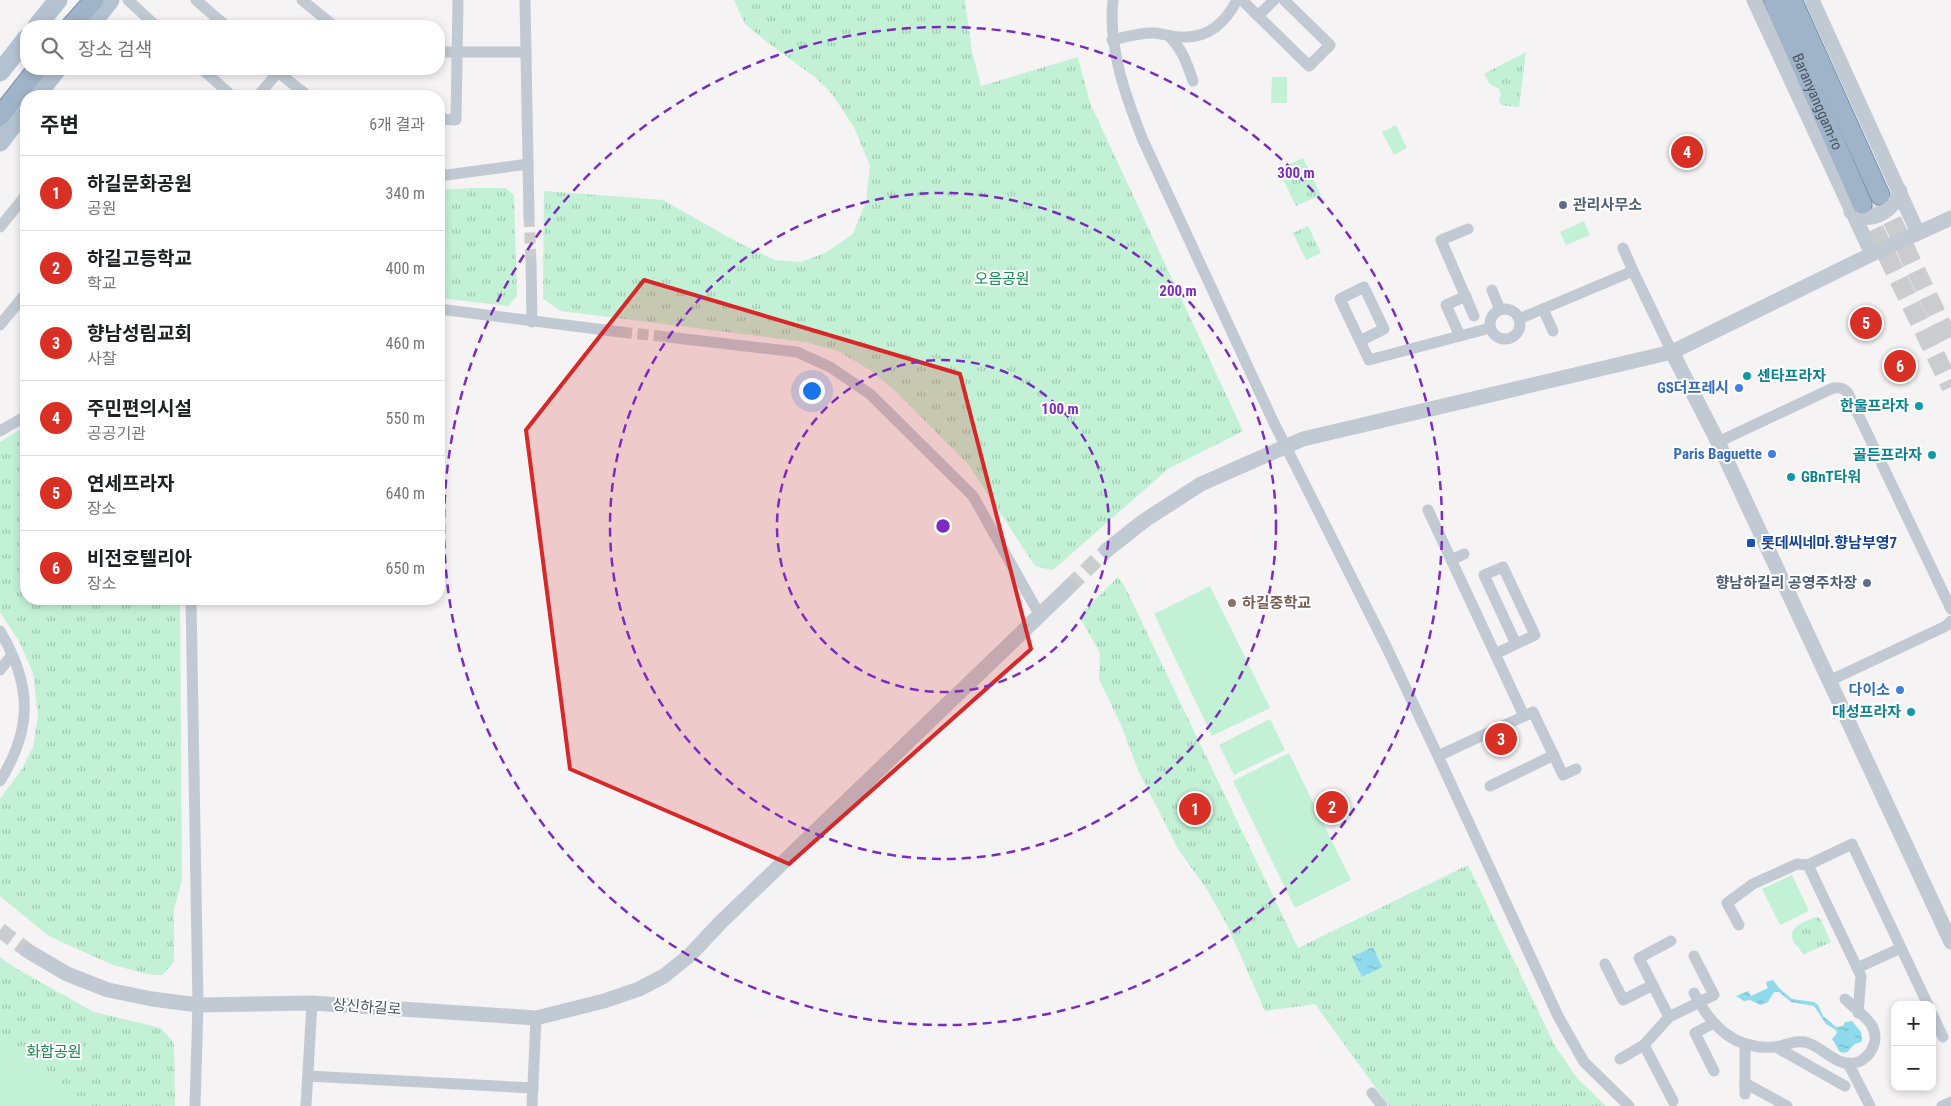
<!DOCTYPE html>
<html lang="ko">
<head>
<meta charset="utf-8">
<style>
	:root { --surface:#fff; --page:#f2f2f2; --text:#202124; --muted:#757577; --line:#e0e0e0; --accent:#d93025 }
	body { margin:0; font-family:"Roboto Condensed","Noto Sans KR",sans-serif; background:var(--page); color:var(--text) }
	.controls { position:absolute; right:15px; bottom:15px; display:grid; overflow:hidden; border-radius:10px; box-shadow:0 2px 8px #0003 }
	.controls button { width:45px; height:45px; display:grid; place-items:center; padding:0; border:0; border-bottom:1px solid var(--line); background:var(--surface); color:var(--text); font:25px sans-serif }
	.you { position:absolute; left:811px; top:390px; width:18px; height:18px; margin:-12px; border:4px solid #fff; border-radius:50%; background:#1a73e8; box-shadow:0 0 0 8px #1a73e833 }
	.badge { display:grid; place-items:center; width:32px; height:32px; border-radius:50%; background:var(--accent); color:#fff; font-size:16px; font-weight:700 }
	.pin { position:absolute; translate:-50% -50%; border:2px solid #fff; box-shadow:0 1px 5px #0006 }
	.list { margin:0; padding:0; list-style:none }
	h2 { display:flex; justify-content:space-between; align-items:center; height:65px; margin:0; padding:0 20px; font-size:21px }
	h2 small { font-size:16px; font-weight:400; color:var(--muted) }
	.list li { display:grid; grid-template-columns:32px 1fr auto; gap:15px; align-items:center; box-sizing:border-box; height:75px; padding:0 20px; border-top:1px solid var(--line) }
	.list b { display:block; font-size:19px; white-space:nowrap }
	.list p { margin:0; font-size:16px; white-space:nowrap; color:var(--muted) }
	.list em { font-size:16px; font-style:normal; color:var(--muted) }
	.icon { flex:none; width:28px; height:28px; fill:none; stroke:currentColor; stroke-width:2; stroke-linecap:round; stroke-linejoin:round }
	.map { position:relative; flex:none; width:1951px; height:1106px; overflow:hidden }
	.search { position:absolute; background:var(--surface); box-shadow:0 2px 8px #0003; left:20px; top:20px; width:425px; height:55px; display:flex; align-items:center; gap:12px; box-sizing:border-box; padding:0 18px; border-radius:20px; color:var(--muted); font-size:19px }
	.panel { position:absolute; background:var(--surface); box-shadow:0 2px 8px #0003; left:20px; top:90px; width:425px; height:515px; border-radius:20px }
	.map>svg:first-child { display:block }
	.park { fill:url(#park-tufts) }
	.garden { fill:#c3f1d5 }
	.water { fill:url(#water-ripples) }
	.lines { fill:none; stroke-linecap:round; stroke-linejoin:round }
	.minor-tunnel { stroke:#caccce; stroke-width:11; stroke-dasharray:11 5.5; stroke-linecap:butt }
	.tertiary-tunnel { stroke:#caccce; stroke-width:15; stroke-dasharray:15 8; stroke-linecap:butt }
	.trunk-tunnel { stroke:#caccce; stroke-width:19; stroke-dasharray:19 9; stroke-linecap:butt }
	.trunk-casing { stroke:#7690ad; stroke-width:21 }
	.minor { stroke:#c1cad2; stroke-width:11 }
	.tertiary { stroke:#c1cad2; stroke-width:15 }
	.primary { stroke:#b3c2d1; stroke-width:19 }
	.trunk { stroke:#9fb4c9; stroke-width:19 }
	.marked { fill:#d62828; fill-opacity:0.2; stroke:#d62828; stroke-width:4; stroke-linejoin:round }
	.ring { fill:none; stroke:#7b2cbf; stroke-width:2.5; stroke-dasharray:9 6 }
	.service-dot { fill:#5c6f8a; stroke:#fff; stroke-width:2 }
	.culture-dot { fill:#0f9aa8; stroke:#fff; stroke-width:2 }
	.shop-dot { fill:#3f7fe0; stroke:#fff; stroke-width:2 }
	.transit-dot { fill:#1a4fb4; stroke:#fff; stroke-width:2 }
	.education-dot { fill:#8d6e63; stroke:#fff; stroke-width:2 }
	.labels { text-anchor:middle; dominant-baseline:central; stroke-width:4; stroke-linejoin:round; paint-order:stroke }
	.street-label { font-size:15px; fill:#4a5661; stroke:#fff }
	.service-label { font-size:15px; font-weight:bold; fill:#4e5e75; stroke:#fff; text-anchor:start }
	.park-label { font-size:15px; fill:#17864f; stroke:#fff }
	.culture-label { font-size:15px; font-weight:bold; fill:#0d838f; stroke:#fff; text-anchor:end }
	.shop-label { font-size:15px; font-weight:bold; fill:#366cbe; stroke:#fff; text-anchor:end }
	.transit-label { font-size:15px; font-weight:bold; fill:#164399; stroke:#fff; text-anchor:start }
	.education-label { font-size:15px; font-weight:bold; fill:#785e54; stroke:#fff; text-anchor:start }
	.centre { fill:#7b2cbf; stroke:#fff; stroke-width:2.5 }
	.ring-label { font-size:15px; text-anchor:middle; font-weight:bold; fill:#7b2cbf; stroke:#fff; stroke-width:4; stroke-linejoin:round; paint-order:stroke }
</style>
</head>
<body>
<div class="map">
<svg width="1951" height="1106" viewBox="0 0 1951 1106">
	<defs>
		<pattern id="park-tufts" width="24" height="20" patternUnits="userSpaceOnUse" patternTransform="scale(1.25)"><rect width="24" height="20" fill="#c3f1d5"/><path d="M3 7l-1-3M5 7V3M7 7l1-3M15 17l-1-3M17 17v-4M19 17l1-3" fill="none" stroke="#a0c6b0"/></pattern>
		<pattern id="water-ripples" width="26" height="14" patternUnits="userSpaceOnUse" patternTransform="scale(1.25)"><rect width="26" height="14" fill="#90daee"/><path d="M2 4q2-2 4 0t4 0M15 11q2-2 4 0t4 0" fill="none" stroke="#78b4c4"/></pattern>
	</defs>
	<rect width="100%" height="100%" fill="#f5f3f3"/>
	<!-- park -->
	<g class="park">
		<polygon points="734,0 965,0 972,52 981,86 1078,57 1090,103 1243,431 1168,469 1053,570 1035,566 968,464 895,391 870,370 838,351 805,342 561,311 543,299 544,191 663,200 737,242 775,260 801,262 825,253 853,234 866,201 870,166 854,127 832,94 816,78 767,42 745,24"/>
		<polygon points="1526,52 1519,107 1501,105 1499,101 1501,95 1499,89 1490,84 1484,74"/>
		<polygon points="1303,158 1321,195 1296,206 1278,169"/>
		<polygon points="471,188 505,188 514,195 517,296 508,306 439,298 439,190"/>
		<polygon points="1308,226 1321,253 1306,260 1293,233"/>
		<polygon points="26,426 26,599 180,599 182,880 174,909 174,962 163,975 151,975 113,965 66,944 46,934 0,896 0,799 22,769 33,747 38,716 33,673 19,641 0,612 0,442"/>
		<polygon points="1118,577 1125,587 1298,948 1468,865 1555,1046 1577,1078 1606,1106 1389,1106 1315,1004 1265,1011 1227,925 1206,888 1178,849 1138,770 1121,725 1099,679 1100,653 1079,616"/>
		<path d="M1815,917L1820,918L1831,942L1803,955C1801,949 1794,944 1792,938C1790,925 1807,921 1815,917Z"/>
		<polygon points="0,957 17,969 94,1012 161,1028 174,1043 175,1106 0,1106"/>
	</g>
	<!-- garden -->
	<g class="garden">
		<polygon points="1272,77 1287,77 1287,103 1271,103"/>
		<polygon points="1396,125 1407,148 1394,155 1382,132"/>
		<polygon points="1584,221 1590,235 1566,245 1560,232"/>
		<polygon points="1210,586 1270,708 1212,736 1154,614"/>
		<polygon points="1270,719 1285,750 1234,775 1219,745"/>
		<polygon points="1289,753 1351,880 1295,908 1233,781"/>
		<polygon points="1792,875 1809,911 1780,925 1762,889"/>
		<polygon points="0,1039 80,1106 0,1106"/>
	</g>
	<!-- water -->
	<g class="water">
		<polygon points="1373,947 1382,967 1362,977 1352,957"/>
		<path d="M1773,980L1780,989L1792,999L1814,1002L1818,1005L1823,1016L1836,1027L1843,1026L1845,1022L1852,1021L1861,1032L1862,1041C1860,1043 1858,1043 1855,1044C1849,1048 1850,1055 1840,1052L1832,1039L1837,1033L1836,1030L1826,1024L1814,1006L1791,1002L1779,992H1774L1768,1002L1760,1005L1750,1000L1744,1001L1736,996L1748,991L1751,996L1768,988L1766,982Z"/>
	</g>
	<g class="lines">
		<!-- minor-tunnel -->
		<g class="minor-tunnel">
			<polyline points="529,216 531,262"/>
			<polyline points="621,332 668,337"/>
		</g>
		<!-- tertiary-tunnel -->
		<g class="tertiary-tunnel">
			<polyline points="1069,587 1107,550"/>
			<polyline points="0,930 28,951"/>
		</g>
		<!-- trunk-tunnel -->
		<g class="trunk-tunnel">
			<polyline points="1880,195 1951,344"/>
			<polyline points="1862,204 1951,387"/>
		</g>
		<!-- trunk casing -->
		<g class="trunk-casing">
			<g id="trunk">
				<path id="s1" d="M1773,0L1862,204"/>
				<polyline points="1792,0 1880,195"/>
				<polyline points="71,26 94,0"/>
				<polyline points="0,116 37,69"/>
			</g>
		</g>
		<!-- minor -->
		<g class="minor">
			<polyline points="128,0 156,26"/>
			<polyline points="196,0 226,26"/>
			<polyline points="302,0 334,26"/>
			<polyline points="525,0 529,216"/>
			<path d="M1113,0C1108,48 1125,94 1142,138L1273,421L1386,646L1438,756L1558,1016L1584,1062L1629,1106"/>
			<polyline points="1242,0 1258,16"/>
			<polyline points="1274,0 1258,16 1309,66 1330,45 1284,0"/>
			<path d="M1169,36C1182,49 1187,63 1193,81"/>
			<path d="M1112,40C1126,37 1141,32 1155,33C1164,34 1173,37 1182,37C1209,38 1225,23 1237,0"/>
			<polyline points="439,52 526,52"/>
			<polyline points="202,69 232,96"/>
			<polyline points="274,69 308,96"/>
			<polyline points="258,96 278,72"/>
			<polyline points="439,119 456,120 458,0"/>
			<polyline points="439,176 528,164"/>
			<polyline points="0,227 26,195"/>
			<polyline points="1468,229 1441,240 1474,316"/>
			<polyline points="1623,248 1633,271"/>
			<polyline points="531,262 532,322"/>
			<polyline points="1492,290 1500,310"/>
			<polyline points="439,309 621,332"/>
			<polyline points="1543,309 1553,331"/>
			<circle cx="1505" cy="324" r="15"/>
			<polyline points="1519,319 1633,271 1672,352"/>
			<polyline points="0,325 26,293"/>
			<polyline points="1460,336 1446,305 1466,296"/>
			<polyline points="668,337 797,352 830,367 870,394 973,496 1039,614"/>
			<polyline points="1360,341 1384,329 1364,287 1340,299 1369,360 1490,328"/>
			<polyline points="0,431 26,416"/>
			<path d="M1718,442L1833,388C1840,387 1844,388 1848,393L1951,609"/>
			<polyline points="1428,510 1524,716"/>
			<polyline points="1451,560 1464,554"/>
			<polyline points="191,599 198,1005 195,1106"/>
			<path d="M0,631C32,685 33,728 0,781"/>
			<polyline points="1495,654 1535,635 1503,567 1484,575 1516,644"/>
			<polyline points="0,670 12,655"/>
			<polyline points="1829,681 1946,626 1951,621"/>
			<polyline points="1438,756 1533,712 1563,775 1576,769"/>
			<polyline points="1490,786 1554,755"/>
			<polyline points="1808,865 1861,976 1858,1013"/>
			<polyline points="1739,925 1727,903 1753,884 1797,864 1808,865 1852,844 1928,1005"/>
			<polyline points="1605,964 1623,1000 1653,985"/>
			<polyline points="1857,968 1901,948"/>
			<path d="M1694,993C1711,1026 1734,1050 1774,1047C1786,1046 1795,1039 1808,1043C1821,1047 1831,1060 1845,1063C1865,1067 1882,1044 1872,1026C1868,1018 1852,1006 1845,999"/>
			<polyline points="1932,1014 1943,1037"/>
			<polyline points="1669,1017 1639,958 1671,941"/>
			<polyline points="1776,1047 1845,1086"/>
			<polyline points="1620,1059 1644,1045"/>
			<polyline points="1848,1063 1870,1106"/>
			<polyline points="1714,1071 1695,1033 1714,1023"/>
			<polyline points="308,1076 533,1088"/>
			<polyline points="1745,1083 1787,1106"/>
			<polyline points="1372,1093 1382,1106"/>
			<polyline points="1745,1094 1745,1044"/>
			<polyline points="1673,1101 1644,1045 1669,1017 1714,995 1694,956"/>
			<polyline points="306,1106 312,1003"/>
			<polyline points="532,1106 536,1018"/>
			<polyline points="1942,1106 1951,1102"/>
		</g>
		<!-- tertiary -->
		<g class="tertiary">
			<polyline points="1754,0 1872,254"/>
			<polyline points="1812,0 1918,233"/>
			<path d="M1851,212C1870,226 1894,211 1900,191"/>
			<polyline points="1672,352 1718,442 1951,942"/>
			<polyline points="1107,550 1145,520 1201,484 1303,439 1672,352 1872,254 1951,218"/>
			<polyline points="28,951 67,974 108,990 152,999 198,1005 312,1003 536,1018 604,1001 639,989 664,976 690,955 720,923 1069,587"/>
		</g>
		<!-- primary -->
		<g class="primary">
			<polyline points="37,26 58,0"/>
			<polyline points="90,26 110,0"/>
			<polyline points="0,72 26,39"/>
			<polyline points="36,96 57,69"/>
			<polyline points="0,142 26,108"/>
		</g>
		<!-- trunk -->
		<use href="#trunk" class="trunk"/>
	</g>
	<!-- marked area -->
	<path class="marked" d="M644,280L960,374L1031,649L789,864L570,769L526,430Z"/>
	<!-- distance rings -->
	<g class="ring">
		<circle cx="943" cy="526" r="166"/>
		<circle cx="943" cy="526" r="333"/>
		<circle cx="943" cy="526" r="499"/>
	</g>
	<!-- markers -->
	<g class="service-dot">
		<circle cx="1563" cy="205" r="5"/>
		<circle cx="1867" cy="583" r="5"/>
	</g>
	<g class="culture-dot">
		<circle cx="1747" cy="376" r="5"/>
		<circle cx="1919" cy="406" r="5"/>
		<circle cx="1932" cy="455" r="5"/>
		<circle cx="1791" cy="477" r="5"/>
		<circle cx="1911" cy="712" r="5"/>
	</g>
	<g class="shop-dot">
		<circle cx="1739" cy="388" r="5"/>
		<circle cx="1772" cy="454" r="5"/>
		<circle cx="1900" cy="690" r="5"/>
	</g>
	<rect class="transit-dot" x="1746" y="538" width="10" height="10" rx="2.5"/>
	<circle class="education-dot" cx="1232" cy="603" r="5"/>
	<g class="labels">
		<!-- street labels -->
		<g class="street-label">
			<text stroke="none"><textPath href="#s1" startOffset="111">Baranyanggam-ro</textPath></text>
			<text transform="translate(367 1007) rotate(4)">상신하길로</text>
		</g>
		<!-- service labels -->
		<g class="service-label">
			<text x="1573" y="205">관리사무소</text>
			<text x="1857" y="583" text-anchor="end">향남하길리 공영주차장</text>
		</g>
		<!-- park labels -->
		<g class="park-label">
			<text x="1002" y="279">오음공원</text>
			<text x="54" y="1052">화합공원</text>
		</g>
		<!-- culture labels -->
		<g class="culture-label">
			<text x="1757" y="376" text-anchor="start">센타프라자</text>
			<text x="1909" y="406">한울프라자</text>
			<text x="1922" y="455">골든프라자</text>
			<text x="1801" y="477" text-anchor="start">GBnT타워</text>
			<text x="1901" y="712">대성프라자</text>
		</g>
		<!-- shop labels -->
		<g class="shop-label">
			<text x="1729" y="388">GS더프레시</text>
			<text x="1762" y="454">Paris Baguette</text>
			<text x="1890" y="690">다이소</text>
		</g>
		<!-- transit labels -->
		<g class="transit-label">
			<text x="1761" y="543">롯데씨네마.향남부영7</text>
		</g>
		<!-- education labels -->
		<g class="education-label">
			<text x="1242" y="603">하길중학교</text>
		</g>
	</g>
	<circle cx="943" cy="526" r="8" class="centre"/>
	<g class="ring-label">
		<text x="1296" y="178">300 m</text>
		<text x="1178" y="296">200 m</text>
		<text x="1060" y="414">100 m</text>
	</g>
</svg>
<div class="controls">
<button>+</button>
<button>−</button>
</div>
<div class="you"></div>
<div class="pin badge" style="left:1195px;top:809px">1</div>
<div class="pin badge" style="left:1332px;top:807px">2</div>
<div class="pin badge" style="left:1501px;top:739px">3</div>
<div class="pin badge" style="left:1687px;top:152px">4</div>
<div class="pin badge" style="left:1866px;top:323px">5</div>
<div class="pin badge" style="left:1900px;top:366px">6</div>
<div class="search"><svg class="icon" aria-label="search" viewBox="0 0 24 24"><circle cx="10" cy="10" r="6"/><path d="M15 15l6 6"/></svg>장소 검색</div>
<section class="panel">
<h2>주변<small>6개 결과</small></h2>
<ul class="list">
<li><span class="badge">1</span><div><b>하길문화공원</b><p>공원</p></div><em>340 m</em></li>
<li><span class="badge">2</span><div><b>하길고등학교</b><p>학교</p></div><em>400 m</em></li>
<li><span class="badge">3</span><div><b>향남성림교회</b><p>사찰</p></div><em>460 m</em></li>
<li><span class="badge">4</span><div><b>주민편의시설</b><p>공공기관</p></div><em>550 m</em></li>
<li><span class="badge">5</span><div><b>연세프라자</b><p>장소</p></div><em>640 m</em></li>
<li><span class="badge">6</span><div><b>비전호텔리아</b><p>장소</p></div><em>650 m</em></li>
</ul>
</section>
</div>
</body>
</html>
